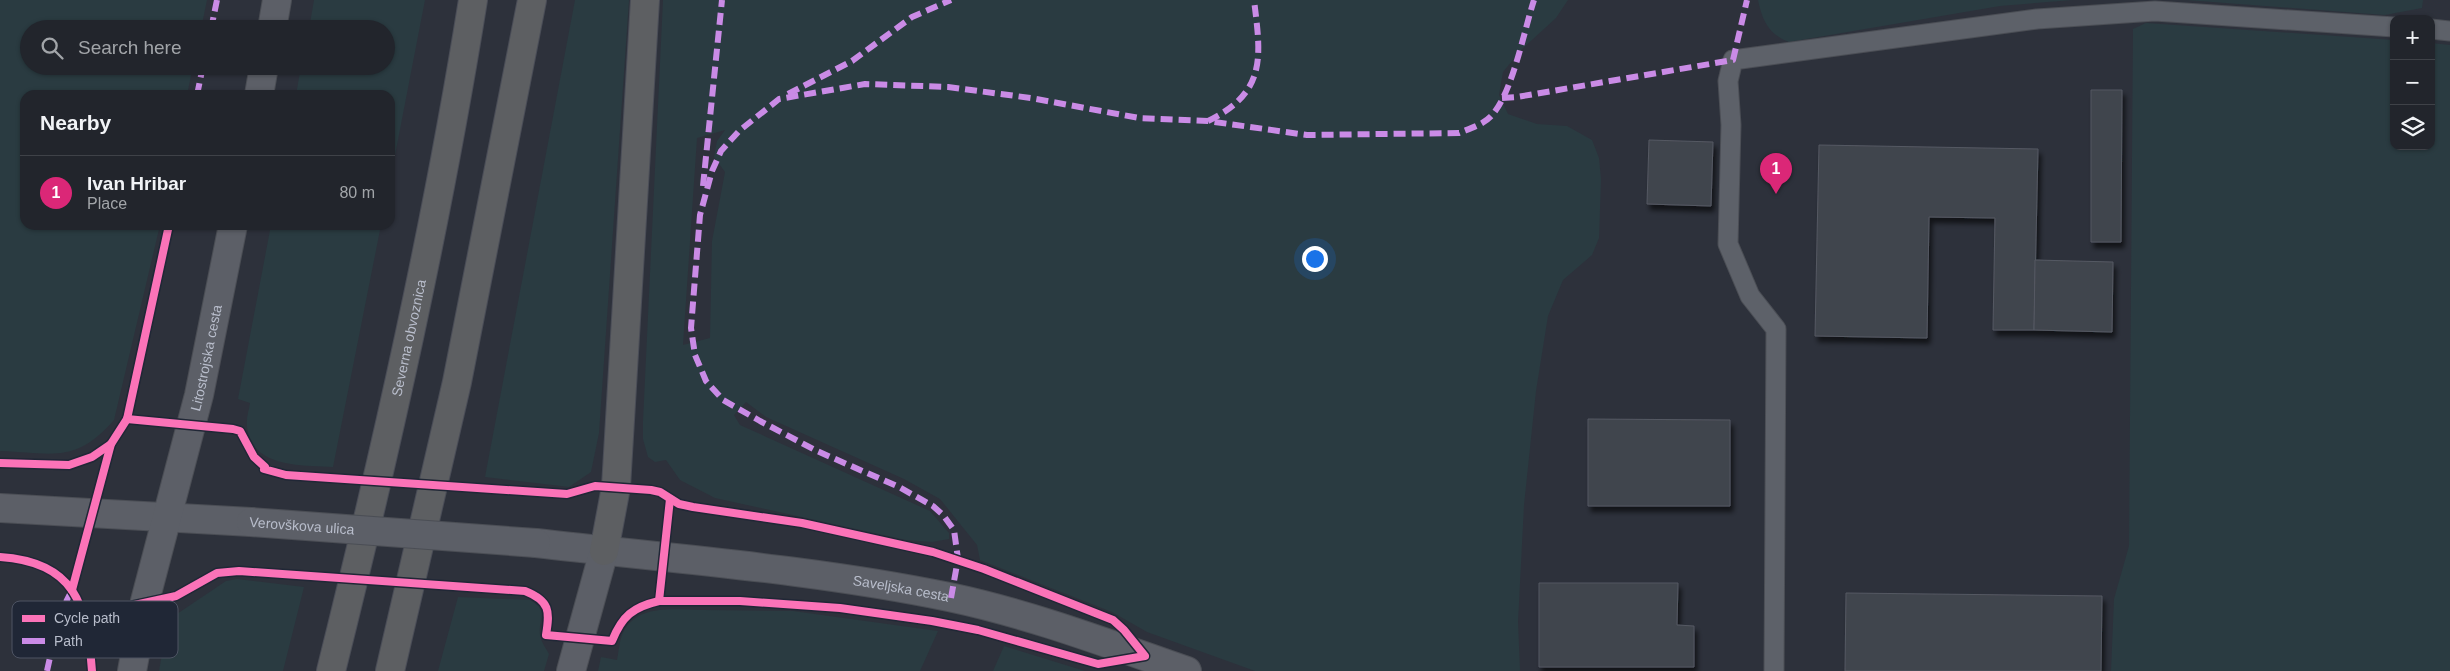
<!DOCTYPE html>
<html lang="en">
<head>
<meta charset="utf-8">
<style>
	:root { --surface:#22252c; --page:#2e3138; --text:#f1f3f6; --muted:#a2a5a9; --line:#3f4248; --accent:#db2777 }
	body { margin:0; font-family:Arial,sans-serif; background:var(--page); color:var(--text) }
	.controls { position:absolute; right:15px; top:15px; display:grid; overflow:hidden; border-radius:10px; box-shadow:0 1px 4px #0004 }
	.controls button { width:45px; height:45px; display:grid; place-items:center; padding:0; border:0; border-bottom:1px solid var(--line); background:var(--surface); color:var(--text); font:25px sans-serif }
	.you { position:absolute; left:1314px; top:258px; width:18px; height:18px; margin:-12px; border:4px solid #fff; border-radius:50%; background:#1a73e8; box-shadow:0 0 0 8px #1a73e833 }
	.badge { display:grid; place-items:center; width:32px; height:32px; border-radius:50%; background:var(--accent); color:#fff; font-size:16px; font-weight:700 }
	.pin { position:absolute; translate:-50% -41px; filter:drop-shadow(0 1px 2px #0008) }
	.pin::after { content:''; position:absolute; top:26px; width:18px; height:15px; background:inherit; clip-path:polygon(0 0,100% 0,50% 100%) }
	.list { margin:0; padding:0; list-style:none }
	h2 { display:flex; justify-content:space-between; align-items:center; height:65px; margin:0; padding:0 20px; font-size:21px }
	h2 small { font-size:16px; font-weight:400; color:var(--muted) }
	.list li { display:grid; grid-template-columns:32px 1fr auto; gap:15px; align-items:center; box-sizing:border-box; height:75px; padding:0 20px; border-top:1px solid var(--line) }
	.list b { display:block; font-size:19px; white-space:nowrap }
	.list p { margin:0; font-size:16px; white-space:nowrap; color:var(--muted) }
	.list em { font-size:16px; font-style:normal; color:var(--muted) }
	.icon { flex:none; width:28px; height:28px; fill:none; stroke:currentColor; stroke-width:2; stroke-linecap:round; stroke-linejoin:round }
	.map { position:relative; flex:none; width:2450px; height:671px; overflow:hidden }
	.search { position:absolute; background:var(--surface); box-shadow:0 1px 4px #0004; left:20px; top:20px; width:375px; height:55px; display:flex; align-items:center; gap:12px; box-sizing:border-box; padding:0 18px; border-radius:28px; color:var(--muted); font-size:19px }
	.panel { position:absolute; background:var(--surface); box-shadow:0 1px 4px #0004; left:20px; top:90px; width:375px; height:140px; border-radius:15px }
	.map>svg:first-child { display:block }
	.green { fill:#2a3b41; fill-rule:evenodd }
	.building { fill:#41454d; stroke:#555963; filter:url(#shadow) }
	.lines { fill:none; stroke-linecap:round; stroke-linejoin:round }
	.lane-casing { stroke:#4b4e55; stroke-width:21 }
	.secondary-casing { stroke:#4b4e55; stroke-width:30 }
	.highway-casing { stroke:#4a4d57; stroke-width:30 }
	.lane { stroke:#5d6169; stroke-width:19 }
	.secondary { stroke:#5c5f67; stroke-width:28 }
	.highway { stroke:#5d5f62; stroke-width:28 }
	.secondary-bridge-casing { stroke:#4b4e55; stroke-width:30; stroke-linecap:butt }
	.secondary-bridge { stroke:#5c5f67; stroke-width:28 }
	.quiet { stroke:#ca8be6; stroke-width:6; stroke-dasharray:12 6; stroke-linecap:butt }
	.cycleway-casing { stroke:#202736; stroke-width:11 }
	.cycleway { stroke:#fb73b8; stroke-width:8 }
	.labels { text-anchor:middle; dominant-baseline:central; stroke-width:4; stroke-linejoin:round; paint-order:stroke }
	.street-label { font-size:14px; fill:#b8bdcb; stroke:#202736 }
	.key { fill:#202736; stroke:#4e5463; stroke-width:1 }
	.key-label { font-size:14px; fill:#b8bdcb }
</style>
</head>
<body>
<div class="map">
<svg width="2450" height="671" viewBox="0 0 2450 671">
	<defs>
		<filter id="shadow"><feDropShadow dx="3" dy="5.5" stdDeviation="2.5" flood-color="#0009"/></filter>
	</defs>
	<rect width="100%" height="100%" fill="#2d313b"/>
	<!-- green -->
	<g class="green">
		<path d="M0,0H207L201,29H29V66H193L187,95H25V225H160L114,420C75,464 54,453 0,451Z"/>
		<polygon points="314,0 425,0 390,181 390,95 296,95 301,66 386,66 386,29 309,29"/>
		<polygon points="575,0 629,0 599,433 591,472 569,487 485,477"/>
		<path d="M663,0H1568L1556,18L1521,50L1503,72L1499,95L1508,114L1537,124L1567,126L1592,140L1599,158L1601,179L1599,238L1592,255L1563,280L1548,316L1536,391L1524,505L1518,622L1520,671H1255L1147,632L1112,612L980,560L977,545L940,499L904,479L766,417L746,402L734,415L740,425L930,511L949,533V539L932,542L906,540L715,498L680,480L666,460L655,462L648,457L643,439V421ZM725,130L717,141L714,157L725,172L712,241L710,338L683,345L697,138Z"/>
		<path d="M1758,0H2073L2000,6L1789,42C1769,35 1762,20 1758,0Z"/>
		<polygon points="2186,0 2423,0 2422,8 2385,15"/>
		<polygon points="2146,23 2394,40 2394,146 2431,146 2431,43 2450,45 2450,671 2111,671 2114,599 2129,546 2133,29"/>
		<path d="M271,225H381L333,467C301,465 251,468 247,426C246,418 249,410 250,403L238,399Z"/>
		<polygon points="237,579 304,587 283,671 159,671 168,620 226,581"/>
		<path d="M458,597L530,600C550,612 538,617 540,635C541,642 546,648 549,654L544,671H438Z"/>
		<path d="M703,610L793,611L938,631L920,671H598L601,657L617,660C619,651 619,641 623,633C637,603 676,610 703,610Z"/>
		<polygon points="1004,646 1085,671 993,671"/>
	</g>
	<!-- building -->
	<g class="building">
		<polygon points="2091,90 2122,90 2121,242 2091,242"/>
		<polygon points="1649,140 1713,142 1711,206 1647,204"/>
		<polygon points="1819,145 2038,149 2034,330 1993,330 1995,218 1929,217 1927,338 1815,336"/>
		<polygon points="2035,260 2113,262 2112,332 2034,330"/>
		<polygon points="1588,419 1730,420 1730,506 1588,506"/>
		<polygon points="1539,583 1678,583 1677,625 1694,626 1694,667 1539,667"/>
		<polygon points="1846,593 2102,596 2101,671 1845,671"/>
	</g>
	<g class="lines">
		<!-- lane casing -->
		<g class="lane-casing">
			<g id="lane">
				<polyline points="2431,29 2450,31"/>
				<polyline points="1774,671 1776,329 1750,296 1728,244 1731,125 1728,81 1733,60 2037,19 2155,11 2394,27"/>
			</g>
		</g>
		<!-- secondary casing -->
		<g class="secondary-casing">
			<g id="secondary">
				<polyline points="272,29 277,0"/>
				<polyline points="259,95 264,66"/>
				<polyline points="0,508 251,522"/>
				<path id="s1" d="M536,543C674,559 813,569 949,597C1030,614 1109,644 1187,671"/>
				<path id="s2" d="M132,671L145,601L199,395L233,225"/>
				<polyline points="571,671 604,551"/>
			</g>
		</g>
		<!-- highway casing -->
		<g class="highway-casing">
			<g id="highway">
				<polyline points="604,551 616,487 645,0"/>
				<path id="s3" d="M331,671C386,450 437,225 473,0"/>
				<polyline points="390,671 457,382 532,0"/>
			</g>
		</g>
		<!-- lane -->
		<use href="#lane" class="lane"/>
		<!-- secondary -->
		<use href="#secondary" class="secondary"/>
		<!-- highway -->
		<use href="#highway" class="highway"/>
		<!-- secondary-bridge casing -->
		<g class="secondary-bridge-casing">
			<g id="secondary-bridge">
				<path id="s4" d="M251,522L536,543"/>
			</g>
		</g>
		<!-- secondary-bridge -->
		<use href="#secondary-bridge" class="secondary-bridge"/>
		<!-- quiet -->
		<g class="quiet">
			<polyline points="211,29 217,0"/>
			<polyline points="788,94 852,61 912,17 951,0"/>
			<polyline points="197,95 203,66"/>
			<polyline points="1502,98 1517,97 1733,60 1747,0"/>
			<path d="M1208,121C1267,92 1261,57 1254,0"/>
			<polyline points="703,186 722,0"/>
			<path d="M951,598L958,559L954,530L943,515L933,506L899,487L817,451L760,421L723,400L706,381L695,355L691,328L700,215L712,171L721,151L739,131L779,99L865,84L948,87L1031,98L1139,118L1208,121L1307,135L1459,133C1471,128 1485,124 1493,114C1513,90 1524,31 1534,0"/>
			<polyline points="47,671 59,616 73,588"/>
		</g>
		<!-- cycleway casing -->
		<g class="cycleway-casing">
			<g id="cycleway">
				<polyline points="0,463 69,465 92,457 111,444"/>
				<path d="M0,557C75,562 87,604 92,671"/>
				<polyline points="72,590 111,444 127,419 169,225"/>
				<polyline points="659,601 670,499"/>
				<path d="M84,616L176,596L217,573L239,571L525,591C550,601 550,611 546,635L612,641C622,616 633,607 659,601H740L840,608L932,621L978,630L1098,664L1145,656L1124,630L1113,620L984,569L933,552L802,523L693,507L679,504L660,492L651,490L595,486L567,494L286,475L264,469L265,467L254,457L240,431L233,429L127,419"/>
			</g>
		</g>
		<!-- cycleway -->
		<use href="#cycleway" class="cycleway"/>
	</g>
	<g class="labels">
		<!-- street labels -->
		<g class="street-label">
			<text stroke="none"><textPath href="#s3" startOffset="342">Severna obvoznica</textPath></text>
			<text stroke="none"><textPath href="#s2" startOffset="322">Litostrojska cesta</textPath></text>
			<text stroke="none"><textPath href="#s4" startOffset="51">Verovškova ulica</textPath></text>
			<text stroke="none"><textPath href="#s1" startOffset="368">Saveljska cesta</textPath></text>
		</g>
	</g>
	<!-- legend -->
	<rect x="12" y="601" width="166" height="57" rx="8" class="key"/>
	<rect x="22" y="615" width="23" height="7" fill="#fb73b8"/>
	<rect x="22" y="638" width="23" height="6" fill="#ca8be6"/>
	<g class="key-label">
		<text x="54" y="623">Cycle path</text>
		<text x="54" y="646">Path</text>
	</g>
</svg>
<div class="controls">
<button>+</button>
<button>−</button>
<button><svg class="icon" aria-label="layers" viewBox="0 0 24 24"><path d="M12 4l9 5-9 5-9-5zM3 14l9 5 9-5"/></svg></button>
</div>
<div class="you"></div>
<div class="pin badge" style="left:1776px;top:194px">1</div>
<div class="search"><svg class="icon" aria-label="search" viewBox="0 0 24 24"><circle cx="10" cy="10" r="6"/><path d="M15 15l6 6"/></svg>Search here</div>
<section class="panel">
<h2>Nearby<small></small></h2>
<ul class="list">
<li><span class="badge">1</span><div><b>Ivan Hribar</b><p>Place</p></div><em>80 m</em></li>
</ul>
</section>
</div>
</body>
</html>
